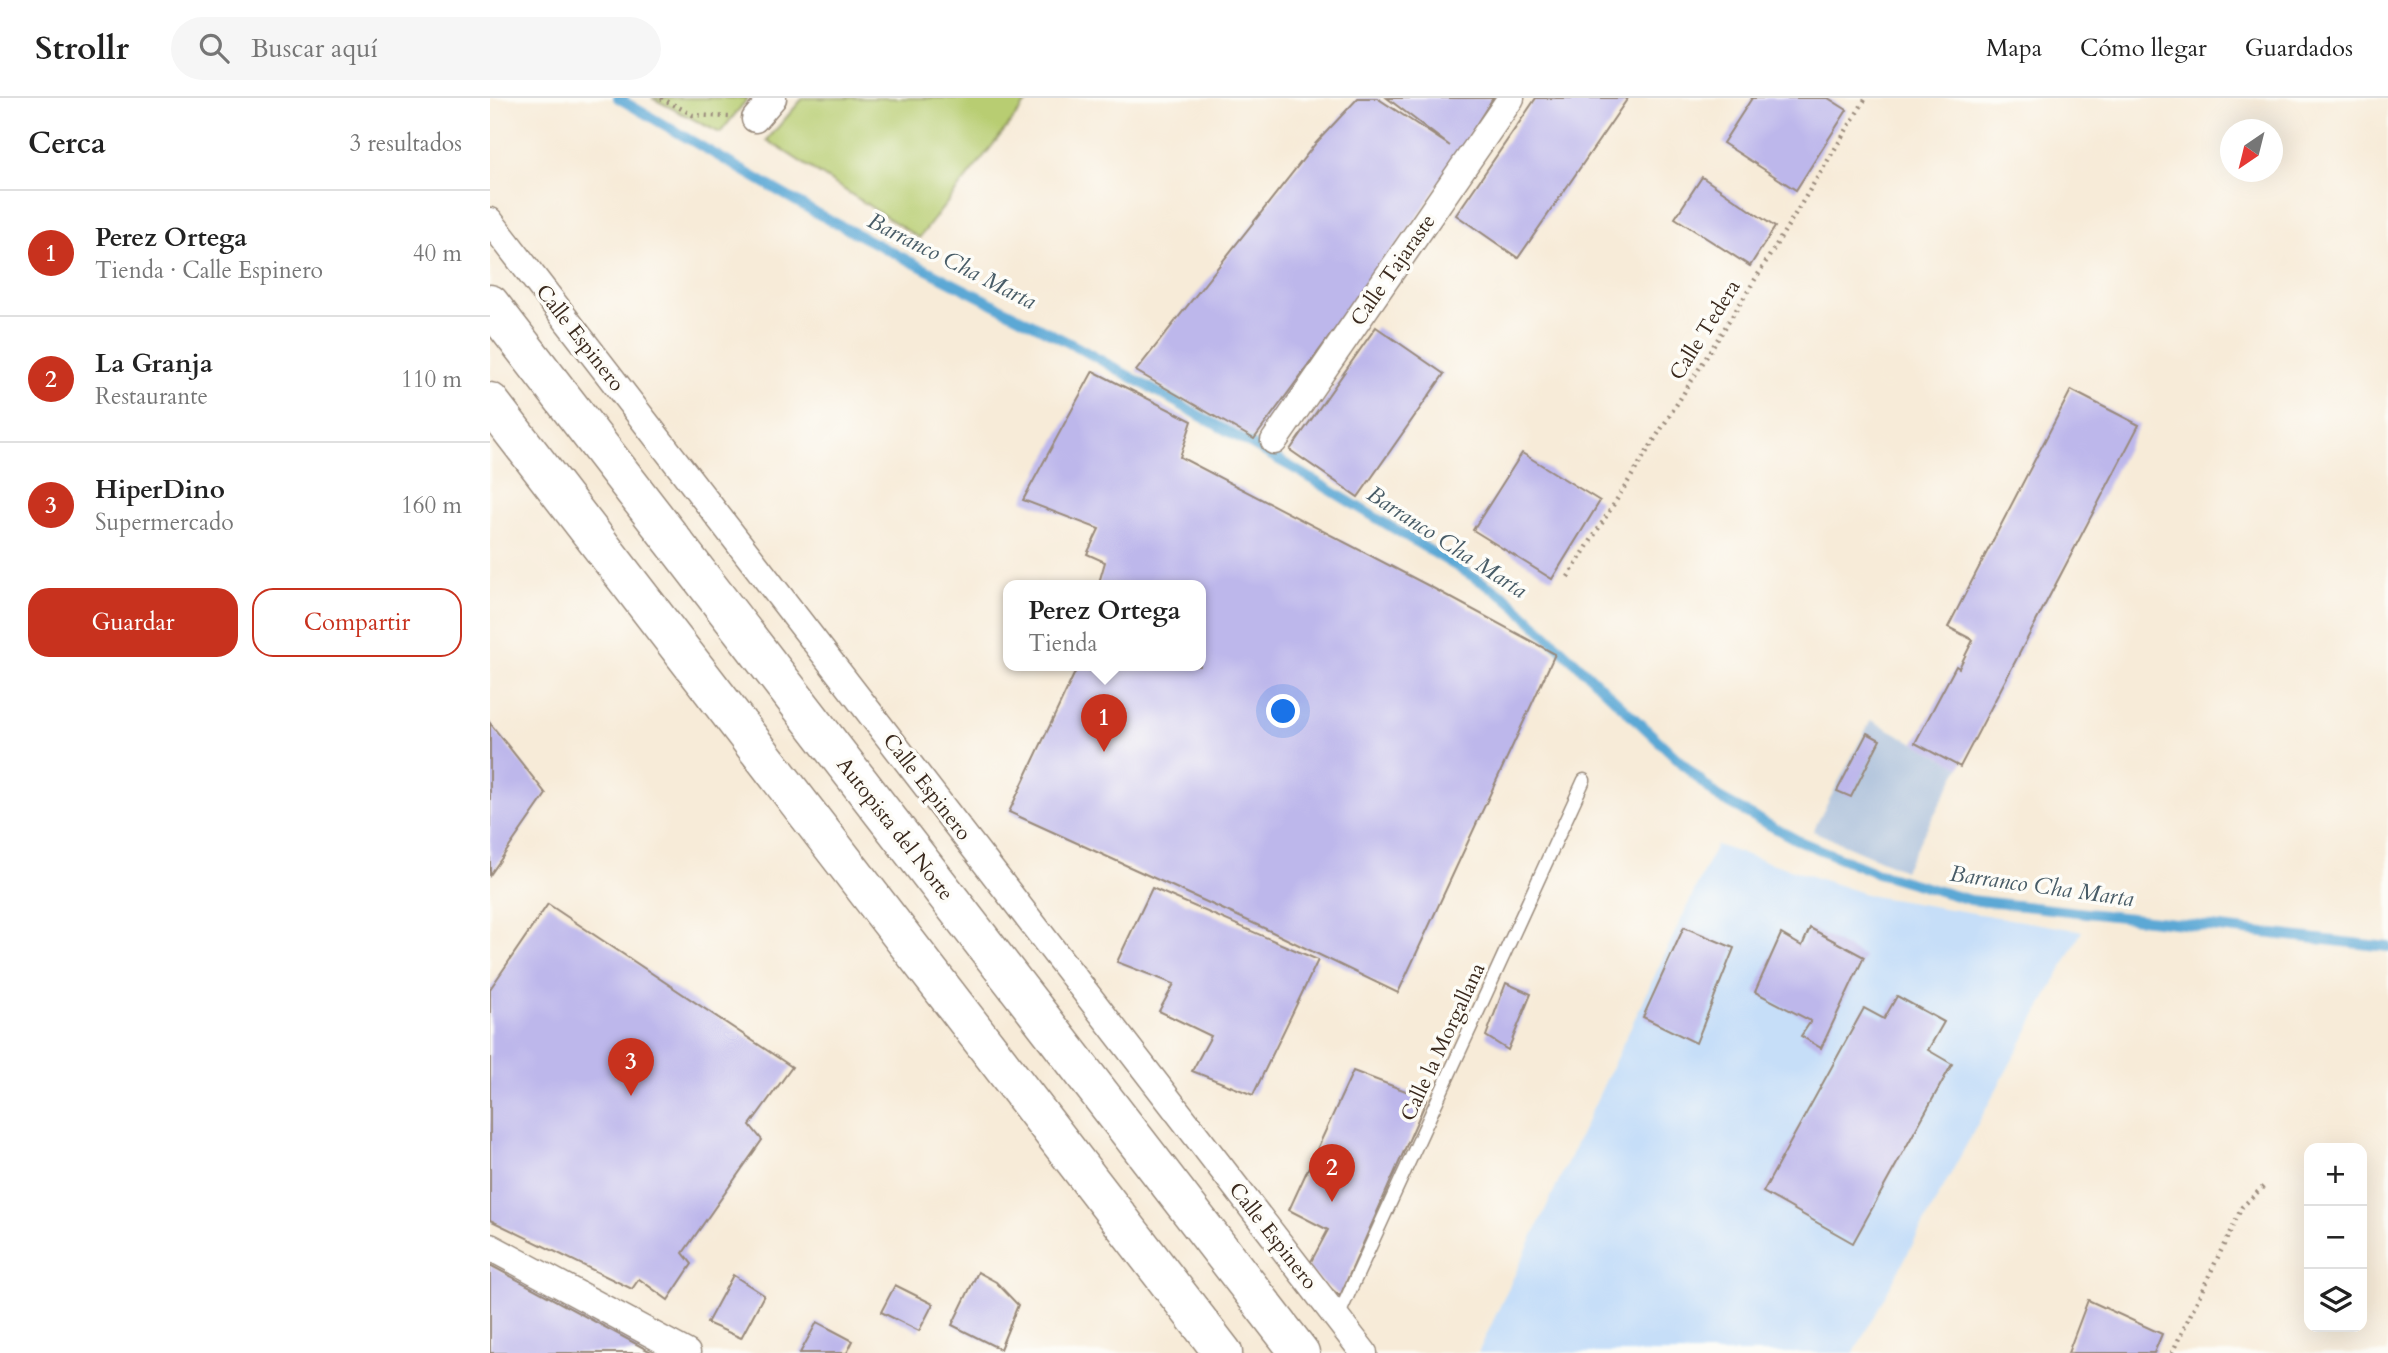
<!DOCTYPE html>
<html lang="es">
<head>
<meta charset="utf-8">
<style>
	:root { --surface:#fff; --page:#f6f6f6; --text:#222; --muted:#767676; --line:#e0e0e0; --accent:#c8321e }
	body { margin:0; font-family:Cardo,serif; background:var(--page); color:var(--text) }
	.controls { position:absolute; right:21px; bottom:21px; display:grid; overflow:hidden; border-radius:14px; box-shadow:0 7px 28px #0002 }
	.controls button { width:63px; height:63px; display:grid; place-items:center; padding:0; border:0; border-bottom:2px solid var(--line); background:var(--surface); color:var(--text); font:35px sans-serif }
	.compass { position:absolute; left:1730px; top:21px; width:63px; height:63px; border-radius:50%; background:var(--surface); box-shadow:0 7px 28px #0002; rotate:215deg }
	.you { position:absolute; left:794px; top:614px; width:24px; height:24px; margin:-18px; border:5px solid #fff; border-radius:50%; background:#1a73e8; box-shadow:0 0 0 10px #1a73e833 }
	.badge { display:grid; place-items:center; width:46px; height:46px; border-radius:50%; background:var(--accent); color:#fff; font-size:23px; font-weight:700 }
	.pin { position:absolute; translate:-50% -58px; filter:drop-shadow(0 2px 4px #0008) }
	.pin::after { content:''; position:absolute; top:37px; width:24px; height:21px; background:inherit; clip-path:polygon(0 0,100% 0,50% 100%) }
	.popup { position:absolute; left:513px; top:482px; width:203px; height:91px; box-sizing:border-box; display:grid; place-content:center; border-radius:14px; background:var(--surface); filter:drop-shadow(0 2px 5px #0005); font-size:23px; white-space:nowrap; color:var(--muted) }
	.popup b { font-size:26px; color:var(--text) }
	.popup::after { content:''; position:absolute; left:50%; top:100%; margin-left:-14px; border:14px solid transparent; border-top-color:var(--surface) }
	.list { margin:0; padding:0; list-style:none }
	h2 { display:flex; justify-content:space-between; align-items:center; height:91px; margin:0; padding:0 28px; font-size:30px }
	h2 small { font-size:23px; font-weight:400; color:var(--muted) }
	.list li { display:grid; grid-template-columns:46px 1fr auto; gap:21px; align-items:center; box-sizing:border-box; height:126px; padding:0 28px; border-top:2px solid var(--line) }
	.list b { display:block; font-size:26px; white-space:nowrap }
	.list p { margin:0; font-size:23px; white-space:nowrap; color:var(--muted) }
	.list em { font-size:23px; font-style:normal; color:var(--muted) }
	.actions { display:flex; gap:14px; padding:21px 28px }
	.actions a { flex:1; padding:16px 0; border:2px solid var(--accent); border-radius:21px; text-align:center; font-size:24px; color:var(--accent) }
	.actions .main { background:var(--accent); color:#fff }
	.icon { flex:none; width:38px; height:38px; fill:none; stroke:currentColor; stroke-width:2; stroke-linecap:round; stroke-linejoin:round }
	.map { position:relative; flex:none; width:1898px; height:1255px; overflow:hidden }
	header { display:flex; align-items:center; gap:42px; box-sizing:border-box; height:98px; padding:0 35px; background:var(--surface); border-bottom:2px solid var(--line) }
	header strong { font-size:33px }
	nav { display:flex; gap:38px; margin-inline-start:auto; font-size:24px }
	.search { width:490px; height:63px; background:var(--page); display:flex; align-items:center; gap:18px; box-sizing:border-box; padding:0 24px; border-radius:38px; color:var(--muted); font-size:26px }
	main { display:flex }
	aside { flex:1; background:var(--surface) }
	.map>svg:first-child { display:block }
	.built { fill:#c6def8 }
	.industrial { fill:#b4c6dd }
	.green { fill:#b8cd72; stroke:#7a7c48; stroke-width:2 }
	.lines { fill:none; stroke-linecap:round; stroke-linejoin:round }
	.stream { stroke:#5ca8d5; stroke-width:10 }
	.building { fill:#bdb7eb }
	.lane-casing { stroke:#998a7b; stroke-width:15 }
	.street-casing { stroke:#998a7b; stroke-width:29 }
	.highway-casing { stroke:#998a7b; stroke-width:41 }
	.path { stroke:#998a7b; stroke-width:4.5; stroke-dasharray:2 5; stroke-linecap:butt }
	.lane { stroke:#fff; stroke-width:12 }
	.street { stroke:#fff; stroke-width:26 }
	.highway { stroke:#fff; stroke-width:38 }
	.labels { text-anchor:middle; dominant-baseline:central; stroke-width:7; stroke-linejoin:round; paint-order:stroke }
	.street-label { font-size:21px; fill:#3b2a1e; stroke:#fdfcf7 }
	.water-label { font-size:23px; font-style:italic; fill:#485c67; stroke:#fdfcf7 }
</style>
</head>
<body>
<header>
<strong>Strollr</strong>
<div class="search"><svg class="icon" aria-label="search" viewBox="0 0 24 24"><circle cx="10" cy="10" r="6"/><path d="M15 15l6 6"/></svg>Buscar aquí</div>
<nav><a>Mapa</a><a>Cómo llegar</a><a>Guardados</a></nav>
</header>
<main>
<aside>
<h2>Cerca<small>3 resultados</small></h2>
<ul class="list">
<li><span class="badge">1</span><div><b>Perez Ortega</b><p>Tienda · Calle Espinero</p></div><em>40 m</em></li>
<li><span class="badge">2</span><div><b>La Granja</b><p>Restaurante</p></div><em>110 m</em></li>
<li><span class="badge">3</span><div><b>HiperDino</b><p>Supermercado</p></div><em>160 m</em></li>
</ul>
<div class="actions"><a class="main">Guardar</a><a>Compartir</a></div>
</aside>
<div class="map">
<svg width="1898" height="1255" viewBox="0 0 1898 1255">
	<rect width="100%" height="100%" fill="#fdfcf7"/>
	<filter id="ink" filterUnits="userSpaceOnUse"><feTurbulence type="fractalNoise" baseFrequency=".0143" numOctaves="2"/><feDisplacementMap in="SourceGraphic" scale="14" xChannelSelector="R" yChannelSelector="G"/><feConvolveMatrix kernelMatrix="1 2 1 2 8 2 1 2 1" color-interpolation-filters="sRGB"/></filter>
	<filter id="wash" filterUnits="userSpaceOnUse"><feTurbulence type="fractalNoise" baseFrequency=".00686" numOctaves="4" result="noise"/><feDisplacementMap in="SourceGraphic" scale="28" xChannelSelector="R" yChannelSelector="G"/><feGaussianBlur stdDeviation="1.57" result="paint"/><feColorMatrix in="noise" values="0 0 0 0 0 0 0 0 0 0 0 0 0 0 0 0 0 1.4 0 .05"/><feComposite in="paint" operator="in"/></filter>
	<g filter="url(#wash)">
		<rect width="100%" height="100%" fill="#f7ebd8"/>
		<!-- built -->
		<polygon class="built" points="1226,747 1382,798 1592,833 1364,1255 988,1255"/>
		<!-- industrial -->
		<polygon class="industrial" points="1381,622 1470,669 1414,772 1323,733"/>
		<!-- green -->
		<g class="green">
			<polygon points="162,0 258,0 230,35"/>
			<polygon points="313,0 540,0 429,140 277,42"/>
		</g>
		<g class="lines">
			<!-- stream -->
			<polyline class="stream" points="128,0 326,115 589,250 812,375 1015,498 1229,700 1307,742 1384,774 1480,802 1898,849"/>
		</g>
		<g id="blocks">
			<!-- building -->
			<g class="building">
				<polygon points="868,0 887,0 960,48 897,0 1003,0 928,118 764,341 646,273 826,45"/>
				<polygon points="1046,0 1138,0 1028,160 966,117"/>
				<polygon points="1262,0 1338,0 1357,12 1306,92 1233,45"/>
				<polygon points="1212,79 1285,129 1260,168 1185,120"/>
				<polygon points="886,229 954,276 868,399 800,352"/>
				<polygon points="603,273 702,323 690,359 941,489 1065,556 908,895 776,831 519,714 588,568 710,568 710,488 608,488 615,464 597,456 609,431 533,402"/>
				<polygon points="1581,292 1649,327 1470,669 1425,645 1466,568 1469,570 1483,542 1458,529"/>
				<polygon points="1032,355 1110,403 1062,481 983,432"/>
				<polygon points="0,625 56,696 0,777"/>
				<polygon points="1377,635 1390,642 1361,699 1347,693"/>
				<polygon points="662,790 828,862 763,997 702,973 721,938 669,913 684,886 627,864"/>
				<polygon points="58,806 302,969 260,1027 272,1042 193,1155 202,1166 178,1202 149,1181 142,1191 0,1122 0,891"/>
				<polygon points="1194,829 1244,850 1206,945 1153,919"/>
				<polygon points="1320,830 1374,859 1331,950 1311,938 1321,923 1265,894 1291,836 1312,848"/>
				<polygon points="1016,885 1041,896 1018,952 996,938"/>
				<polygon points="1407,898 1454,924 1438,952 1462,966 1363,1145 1273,1094 1374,910 1394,921"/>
				<polygon points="863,973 937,1001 850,1198 817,1171 838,1132 799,1112"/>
				<polygon points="0,1167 163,1255 0,1255"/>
				<polygon points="488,1174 506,1184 528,1207 510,1251 462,1227"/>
				<polygon points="243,1177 274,1197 251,1240 217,1225"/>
				<polygon points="405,1187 443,1206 429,1233 391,1214"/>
				<polygon points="1598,1202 1672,1236 1664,1255 1578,1255"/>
				<polygon points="327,1224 363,1243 357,1255 310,1255"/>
			</g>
		</g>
	</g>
	<g filter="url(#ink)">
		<use href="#blocks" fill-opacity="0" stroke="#998a7b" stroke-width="2"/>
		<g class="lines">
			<!-- lane casing -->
			<g class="lane-casing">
				<polyline id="lane" points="847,1221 1094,682"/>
			</g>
			<!-- street casing -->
			<g class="street-casing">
				<g id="street">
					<polyline points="265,21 283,0"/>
					<polyline points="0,123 874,1255"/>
					<polyline points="784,343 1021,0"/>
					<polyline points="0,1149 197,1255"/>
				</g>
			</g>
			<!-- highway casing -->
			<g class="highway-casing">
				<g id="highway">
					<polyline points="0,206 810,1255"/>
					<polyline points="0,304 733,1255"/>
				</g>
			</g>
			<!-- path -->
			<g class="path">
				<polyline points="171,0 203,17 239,19"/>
				<polyline points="1078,479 1258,193 1376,0"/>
				<polyline points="1682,1255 1752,1109 1774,1088"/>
			</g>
			<!-- lane -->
			<use href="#lane" class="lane"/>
			<!-- street -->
			<use href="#street" class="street"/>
			<!-- highway -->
			<use href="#highway" class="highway"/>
		</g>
	</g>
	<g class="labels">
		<!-- street labels -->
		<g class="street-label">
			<text transform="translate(903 172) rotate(-55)">Calle Tajaraste</text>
			<text transform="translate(1215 232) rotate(-58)">Calle Tedera</text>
			<text transform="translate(90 240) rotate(52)">Calle Espinero</text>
			<text transform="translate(437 689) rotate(52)">Calle Espinero</text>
			<text transform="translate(405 731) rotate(52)">Autopista del Norte</text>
			<text transform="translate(953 944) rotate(-65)">Calle la Morgallana</text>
			<text transform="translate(783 1138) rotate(52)">Calle Espinero</text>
		</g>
		<!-- water labels -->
		<g class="water-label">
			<text transform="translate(462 163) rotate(27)">Barranco Cha Marta</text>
			<text transform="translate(957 444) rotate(33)">Barranco Cha Marta</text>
			<text transform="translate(1552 788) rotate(8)">Barranco Cha Marta</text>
		</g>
	</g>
</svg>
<div class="controls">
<button>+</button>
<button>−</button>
<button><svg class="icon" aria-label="layers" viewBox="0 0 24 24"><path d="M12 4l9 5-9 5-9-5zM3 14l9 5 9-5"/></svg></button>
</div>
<svg class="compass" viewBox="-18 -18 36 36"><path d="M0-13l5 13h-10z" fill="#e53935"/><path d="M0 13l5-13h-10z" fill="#767676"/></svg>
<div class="you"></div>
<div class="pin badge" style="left:614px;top:654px">1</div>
<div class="popup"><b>Perez Ortega</b>Tienda</div>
<div class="pin badge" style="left:842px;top:1104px">2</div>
<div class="pin badge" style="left:141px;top:998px">3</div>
</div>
</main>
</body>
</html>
